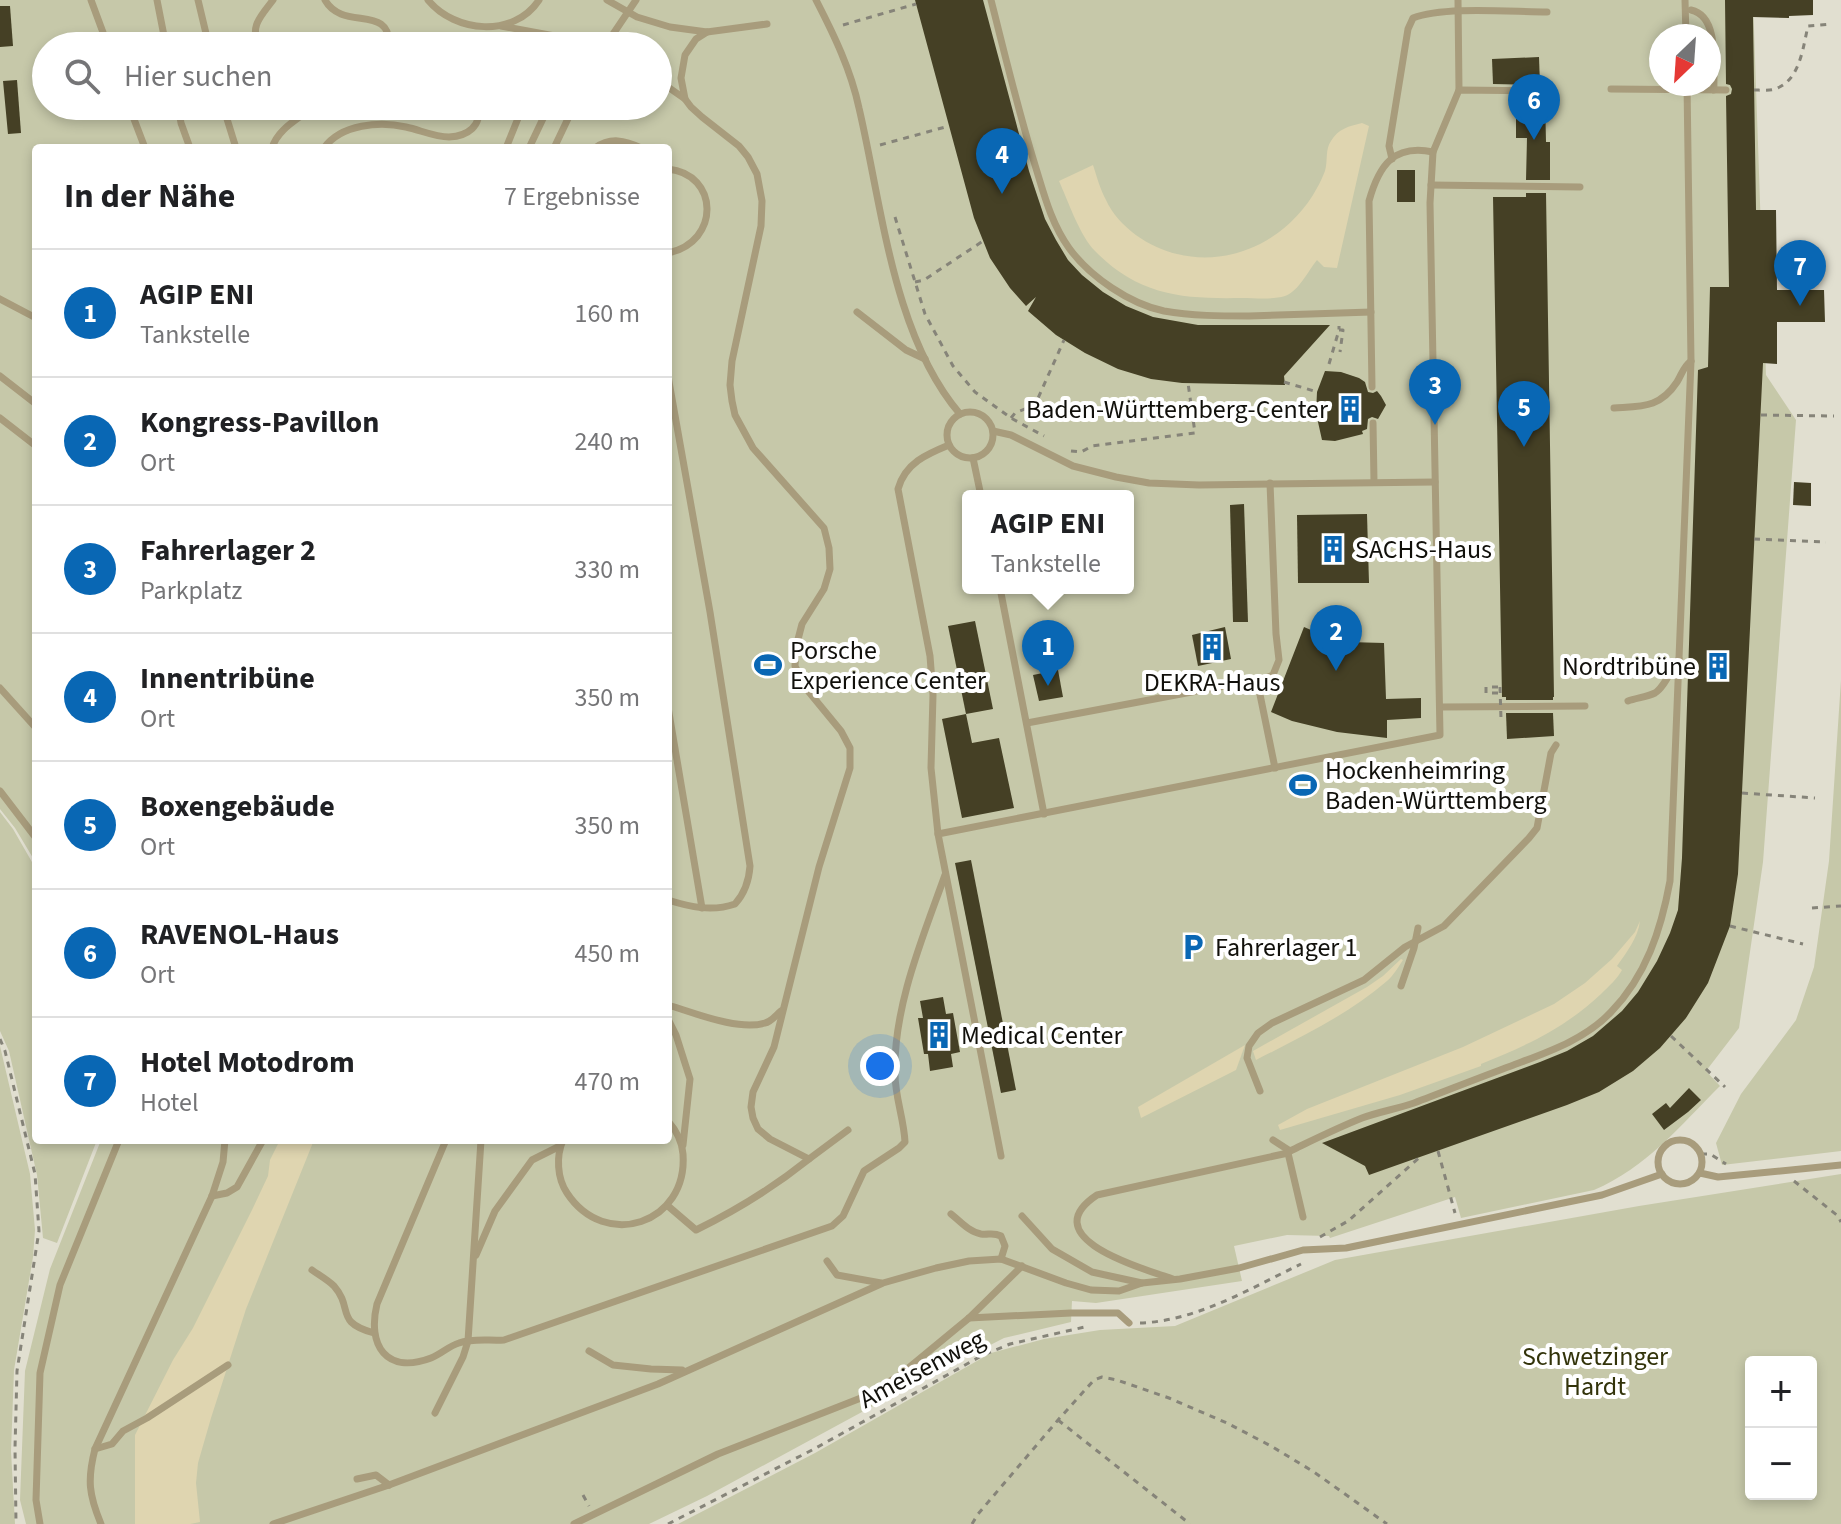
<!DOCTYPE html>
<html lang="de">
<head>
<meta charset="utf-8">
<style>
	:root { --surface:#fff; --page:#f2f2f2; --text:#202124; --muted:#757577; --line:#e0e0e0; --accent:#0967b4 }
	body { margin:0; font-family:"Source Sans 3",sans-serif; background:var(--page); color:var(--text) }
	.controls { position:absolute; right:24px; bottom:24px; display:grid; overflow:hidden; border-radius:8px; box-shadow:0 4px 12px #0003 }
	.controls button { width:72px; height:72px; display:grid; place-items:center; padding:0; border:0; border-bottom:2px solid var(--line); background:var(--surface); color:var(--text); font:40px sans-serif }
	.compass { position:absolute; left:1649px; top:24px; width:72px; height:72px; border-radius:50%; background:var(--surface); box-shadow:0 4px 12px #0003; rotate:205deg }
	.you { position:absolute; left:880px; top:1066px; width:28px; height:28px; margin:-20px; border:6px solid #fff; border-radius:50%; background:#1a73e8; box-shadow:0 0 0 12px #1a73e833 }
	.badge { display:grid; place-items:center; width:52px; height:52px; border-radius:50%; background:var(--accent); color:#fff; font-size:26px; font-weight:700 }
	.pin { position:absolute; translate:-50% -66px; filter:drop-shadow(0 2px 4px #0008) }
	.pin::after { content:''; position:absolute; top:42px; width:28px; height:24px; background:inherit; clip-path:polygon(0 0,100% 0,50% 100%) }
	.popup { position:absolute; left:962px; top:490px; width:172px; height:104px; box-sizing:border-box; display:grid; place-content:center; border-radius:8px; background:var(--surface); filter:drop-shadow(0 2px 6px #0005); font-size:26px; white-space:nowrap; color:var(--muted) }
	.popup b { font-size:30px; color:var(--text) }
	.popup::after { content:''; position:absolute; left:50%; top:100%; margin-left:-16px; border:16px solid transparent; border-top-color:var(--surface) }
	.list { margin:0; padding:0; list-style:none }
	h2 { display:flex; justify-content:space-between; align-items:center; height:104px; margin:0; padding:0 32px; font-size:34px }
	h2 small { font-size:26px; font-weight:400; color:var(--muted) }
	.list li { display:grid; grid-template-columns:52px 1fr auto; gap:24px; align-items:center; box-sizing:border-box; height:128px; padding:0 32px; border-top:2px solid var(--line) }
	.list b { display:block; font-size:30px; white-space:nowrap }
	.list p { margin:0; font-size:26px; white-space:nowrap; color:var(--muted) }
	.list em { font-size:26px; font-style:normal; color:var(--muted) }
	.icon { flex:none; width:44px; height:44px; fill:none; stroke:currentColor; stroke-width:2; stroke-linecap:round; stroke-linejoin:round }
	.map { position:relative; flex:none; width:1841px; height:1524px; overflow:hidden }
	.search { position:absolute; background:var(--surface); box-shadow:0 4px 12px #0003; left:32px; top:32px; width:640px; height:88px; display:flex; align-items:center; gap:20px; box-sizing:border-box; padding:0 28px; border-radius:44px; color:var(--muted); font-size:30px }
	.panel { position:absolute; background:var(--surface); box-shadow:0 4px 12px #0003; left:32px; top:144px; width:640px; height:1000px; border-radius:8px }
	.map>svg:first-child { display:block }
	.green { fill:#c6c8a9; fill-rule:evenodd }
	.sand { fill:#dfd5b0 }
	.building { fill:#454025 }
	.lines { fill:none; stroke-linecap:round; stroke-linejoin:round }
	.path { stroke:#868479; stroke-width:3; stroke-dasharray:6 6; stroke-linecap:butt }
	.lane { stroke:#a89c7c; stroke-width:7 }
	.path-bridge { stroke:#868479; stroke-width:3; stroke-dasharray:6 6; stroke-linecap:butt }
	.labels { text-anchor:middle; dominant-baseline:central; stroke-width:8; stroke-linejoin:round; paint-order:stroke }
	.poi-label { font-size:26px; fill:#11100b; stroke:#fff; text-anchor:start }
	.park-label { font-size:26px; fill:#32330a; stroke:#fff }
	.street-label { font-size:26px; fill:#11100b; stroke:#fff }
</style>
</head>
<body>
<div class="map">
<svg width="1841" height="1524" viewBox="0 0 1841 1524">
	<rect width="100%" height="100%" fill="#e1dfd0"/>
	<!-- green -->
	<g class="green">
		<path d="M0,0H1753L1766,375L1796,420L1763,862L1739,1028L1706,1071L1720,1086C1681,1125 1646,1168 1594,1190L1461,1218L1455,1197L1330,1238L1329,1236L1287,1235L1234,1246L1242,1281L1096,1303L1072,1301L1071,1322L1004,1338L908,1387L707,1496L649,1524H26L20,1500L25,1371L50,1269L101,1140H668V148H36V863L15,828L0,809ZM1661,36H1709V84H1661ZM46,46H658V106H46ZM968,496H1128V588H968Z"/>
		<polygon points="1841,680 1841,1151 1722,1165 1716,1143 1741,1094 1796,1020 1814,967 1829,861"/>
		<polygon points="0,812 13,829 36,869 36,1140 97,1140 57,1243 43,1238 37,1175 9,1051 0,1031"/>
		<polygon points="0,1046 30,1174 35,1230 33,1257 14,1370 11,1451 15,1524 0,1524"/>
		<path d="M1841,1174V1524H678L815,1453L991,1353L1044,1339L1100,1330L1175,1326L1335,1260L1639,1206ZM1811,1362V1494H1751V1362Z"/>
	</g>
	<!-- sand -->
	<g class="sand">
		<path d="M1362,123L1369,126L1337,268L1324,267L1317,260C1308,271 1299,291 1285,296C1272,300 1255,298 1242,298C1183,299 1139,296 1095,251C1080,236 1068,201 1059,181L1093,165C1097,177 1100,189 1106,200C1118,227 1150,248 1177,254C1233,268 1290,238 1317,188C1320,183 1323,176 1325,171C1328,161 1325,149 1331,141C1338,129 1349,126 1362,123Z"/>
		<path d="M1640,921C1638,938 1626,953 1617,966L1622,970C1617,979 1609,986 1601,994C1562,1030 1529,1044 1481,1064V1066L1400,1095L1280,1130L1278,1125L1307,1109L1463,1047L1554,1004L1585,983L1612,959L1635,932Z"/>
		<path d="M1401,959L1403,960C1398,967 1394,975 1387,981C1349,1014 1301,1037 1256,1060L1253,1051L1367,987L1383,976Z"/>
		<polygon points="1245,1045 1236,1070 1141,1118 1138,1107"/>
		<polygon points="280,1140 314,1140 246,1309 211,1418 198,1463 196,1483 200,1522 190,1524 135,1524 135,1435 173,1360 193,1328 252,1210 268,1176 270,1160"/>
	</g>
	<!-- building -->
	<g class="building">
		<polygon points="915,0 983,0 1029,171 1045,219 1056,240 1068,260 1082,275 1103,292 1126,306 1153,317 1198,325 1330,325 1284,376 1285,385 1182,383 1151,379 1118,369 1085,353 1056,335 1028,311 1036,297 1026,306 1010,288 990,258 974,218"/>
		<polygon points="1725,0 1813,0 1813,15 1789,16 1789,18 1753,17 1756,210 1776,210 1777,290 1824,290 1825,322 1777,322 1777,364 1763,363 1738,874 1730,926 1708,983 1686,1018 1660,1048 1633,1071 1599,1092 1567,1105 1369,1175 1365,1166 1322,1143 1540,1062 1567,1051 1593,1036 1622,1011 1638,992 1657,961 1670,933 1678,910 1682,858 1698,370 1708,367 1710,287 1729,287 1726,96 1731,94 1732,89 1730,85 1726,84"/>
		<polygon points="0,6 10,6 13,46 0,47"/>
		<polygon points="1539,57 1540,85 1493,84 1492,59"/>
		<polygon points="17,80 21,133 8,134 3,81"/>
		<polygon points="1521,97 1545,98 1546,142 1550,142 1550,180 1526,180 1527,138 1516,138 1516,118 1521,118"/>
		<rect x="1397" y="170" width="18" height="32"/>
		<polygon points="1526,193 1546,193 1554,697 1553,697 1553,700 1506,700 1506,697 1502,697 1493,197 1526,197"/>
		<polygon points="1325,371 1341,372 1359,378 1365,382 1368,392 1373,393 1377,391 1381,396 1386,405 1378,419 1372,417 1368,419 1367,429 1362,431 1363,434 1335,441 1322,440 1316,413 1317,392"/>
		<polygon points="1794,482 1811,483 1811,506 1793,505"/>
		<polygon points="1244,504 1248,622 1233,622 1230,505"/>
		<polygon points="1367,514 1369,583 1298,583 1297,515"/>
		<polygon points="975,621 993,709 966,714 948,626"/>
		<polygon points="1225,627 1231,659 1198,666 1192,635"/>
		<polygon points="1304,627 1318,633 1348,642 1384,643 1386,699 1421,698 1421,718 1387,720 1387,738 1337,732 1292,721 1271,712"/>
		<polygon points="1058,670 1063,697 1039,701 1033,675"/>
		<polygon points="1506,713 1553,713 1554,736 1507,739"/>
		<polygon points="966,714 972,743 999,738 1014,808 962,818 942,719"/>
		<polygon points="971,860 1016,1090 1001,1093 955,863"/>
		<polygon points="943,997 946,1014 953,1013 960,1052 951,1054 953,1067 930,1071 928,1054 924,1054 918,1018 923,1018 920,1001"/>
		<polygon points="1689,1088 1701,1100 1688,1112 1664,1130 1652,1114 1666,1103 1670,1108"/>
	</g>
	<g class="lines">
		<!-- path -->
		<g class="path">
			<polyline points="843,25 916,4"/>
			<path d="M1754,90C1760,90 1769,91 1775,89C1800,81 1803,47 1808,26L1831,24"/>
			<polyline points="880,145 949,126"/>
			<polyline points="895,217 925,314 953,366 975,392 1011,418 1044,436"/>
			<polyline points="915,282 924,280 983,241"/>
			<polyline points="1339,330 1343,330 1340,352"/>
			<polyline points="1329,364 1339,330 1339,326"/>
			<polyline points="1284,382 1314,391"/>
			<polyline points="1761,415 1834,416"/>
			<polyline points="1011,418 1015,413 1035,405 1064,340"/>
			<polyline points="1071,451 1081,452 1092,446 1195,433 1188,383"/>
			<polyline points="1754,539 1826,542"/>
			<polyline points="1498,693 1486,693 1486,687 1500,687"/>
			<polyline points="1742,793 1815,798"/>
			<polyline points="1812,908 1841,906"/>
			<polyline points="1730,926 1803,944"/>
			<polyline points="1671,1036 1725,1087"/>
			<polyline points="0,1039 5,1051 35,1174 39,1231 17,1371 15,1448 16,1524"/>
			<polyline points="1438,1151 1455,1213"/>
			<polyline points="1701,1154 1710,1154 1726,1164"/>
			<polyline points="1794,1181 1838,1216 1841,1222"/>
			<polyline points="1320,1237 1348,1221 1420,1157"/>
			<path d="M1140,1323C1197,1321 1251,1288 1301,1264"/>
			<polyline points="1058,1420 1190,1524"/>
			<polyline points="583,1495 589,1506"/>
			<polyline points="668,1524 814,1449 983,1355 1010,1344 1089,1326"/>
			<polyline points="972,1524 978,1514 1058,1420 1094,1380 1102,1377 1117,1380 1169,1398 1227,1423 1271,1446 1314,1472 1387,1524"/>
		</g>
		<!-- lane -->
		<g class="lane">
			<polyline points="91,0 108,46"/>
			<polyline points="157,0 166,46"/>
			<polyline points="198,0 209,46"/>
			<path d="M325,0C343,32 391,3 389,46"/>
			<path d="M428,0C455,33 514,38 539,0"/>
			<polyline points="607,0 637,17 670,27 707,32 767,24"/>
			<path d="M816,0C834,35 851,70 859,108C882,206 893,336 960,414"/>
			<path d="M991,0C1005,55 1018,110 1035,165C1044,194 1051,223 1069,248C1090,277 1130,304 1164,311C1192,316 1221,316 1249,316C1290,315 1330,313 1371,312"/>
			<polyline points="1458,0 1459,90"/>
			<polyline points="1685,0 1686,36"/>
			<path d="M1691,10C1720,16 1713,67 1714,90"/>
			<polyline points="501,26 560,37 593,46"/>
			<polyline points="707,32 696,39 685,55 681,78 685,99 691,107 702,117 739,146 748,157 757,174 762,201 761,226 732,361 730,385 732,401 735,415 753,448 824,528 829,548 830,569 824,589 802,624 796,647 795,666 804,686 841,731 850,748 850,768 819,867 774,1047 753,1092 751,1107 753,1118 758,1129 770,1139 809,1159 848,1130"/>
			<path d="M260,46C248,27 262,15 273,0"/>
			<polyline points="605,46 636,0"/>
			<polyline points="658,80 685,99"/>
			<polyline points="1611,89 1726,90"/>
			<polyline points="129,106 145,148"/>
			<polyline points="178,106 181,123 190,148"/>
			<polyline points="223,106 236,148"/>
			<path d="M272,148C278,128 299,119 314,106"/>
			<path d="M324,148C341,124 380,121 406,127C420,130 435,137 449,137C468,136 482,126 478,106"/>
			<polyline points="506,148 523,106"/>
			<polyline points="529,148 549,106"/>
			<polyline points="554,148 574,106"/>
			<path d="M595,148C610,137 625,140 641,148"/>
			<path d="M1392,159L1389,146L1408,29L1413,18C1444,6 1512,12 1547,12"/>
			<path d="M668,169C719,174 721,242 668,253"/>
			<polyline points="1431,185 1580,187"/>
			<polyline points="0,299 36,318"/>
			<polyline points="857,312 906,350 925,359"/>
			<polyline points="0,376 36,404"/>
			<path d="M668,376L710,612L750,866C749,881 745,893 735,904C712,912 690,907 668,900"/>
			<path d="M1372,387L1369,201C1379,165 1394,144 1433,152"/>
			<path d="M1614,408C1642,406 1660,408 1677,382C1682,374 1683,367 1691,361"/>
			<circle cx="970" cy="435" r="23"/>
			<polyline points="0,418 36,446"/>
			<polyline points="1373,423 1374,482"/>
			<polyline points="993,431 1011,435 1073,466 1116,477 1149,483 1199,485 1435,482"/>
			<polyline points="973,458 981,496"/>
			<polyline points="1000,588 1044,814"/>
			<polyline points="1257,680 1275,768"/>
			<polyline points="0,688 36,728"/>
			<path d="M1628,701C1636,698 1647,697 1655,693C1664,688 1672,668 1679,659"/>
			<polyline points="668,707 702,908"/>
			<polyline points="1440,707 1585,706"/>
			<polyline points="1027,723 1266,678 1273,675 1279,660 1276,634 1270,483"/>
			<polyline points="0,791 36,838"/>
			<path d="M938,834L931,768L933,695L930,656L898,489C905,463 927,454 949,445"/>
			<polyline points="1401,986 1414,948 1418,928"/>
			<path d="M668,1005C695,1013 738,1031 765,1023C771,1022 776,1015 781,1011"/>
			<polyline points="668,1019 676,1035 690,1079 683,1145"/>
			<polyline points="1260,1091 1247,1058 1249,1046 1258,1033 1272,1023 1364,980 1405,947 1444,926 1529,838 1537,828 1551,753 1556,745"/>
			<path d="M446,1140L377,1304C367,1345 386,1375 431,1358C441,1354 449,1346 459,1343C473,1338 490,1341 504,1340L832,1226L843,1216L864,1171L899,1148L905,1142C904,1119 895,1097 895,1074C893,1007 923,937 945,875"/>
			<path d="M563,1140C556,1156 557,1178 567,1193C605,1251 688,1224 683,1154C682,1142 676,1130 668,1121"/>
			<polyline points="1273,1140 1290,1151"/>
			<circle cx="1680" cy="1162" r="22"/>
			<polyline points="1001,1156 938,834 1440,735 1430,203 1433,152 1459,90 1539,91"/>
			<polyline points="1700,1173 1718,1177 1841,1165"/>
			<polyline points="212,1196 227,1193 237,1187 263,1140"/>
			<path d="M668,1206L696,1230C737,1210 774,1187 809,1159"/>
			<path d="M951,1214C960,1221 969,1232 981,1234C989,1235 993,1232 1001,1236L1005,1246L1001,1259"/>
			<polyline points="1022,1216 1052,1249 1092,1272 1142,1283 1180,1279 1239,1268 1303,1250 1346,1248 1602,1195 1662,1174"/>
			<path d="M1303,1217L1288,1153L1290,1151C1313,1140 1337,1128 1362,1118C1378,1112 1397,1109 1414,1103C1446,1091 1478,1078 1511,1066C1545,1053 1585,1040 1611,1012C1646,976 1661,930 1670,881L1691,361L1687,84"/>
			<polyline points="476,1255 495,1211 532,1160 560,1146"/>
			<polyline points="827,1261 837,1275 881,1283"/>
			<path d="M312,1270C319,1275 328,1280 334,1286C354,1309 334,1322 374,1333"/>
			<path d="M1173,1279C1144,1269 1032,1238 1097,1195L1288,1153"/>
			<polyline points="969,1318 1071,1313 1118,1313 1129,1323"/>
			<polyline points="589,1351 613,1365 651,1369 682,1370"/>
			<polyline points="435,1413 463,1357 468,1341 481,1140"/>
			<polyline points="95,1449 112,1444 123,1431 147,1418 228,1365"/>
			<polyline points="357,1479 376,1475 389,1485"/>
			<polyline points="40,1524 36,1500 40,1373 60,1285 119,1140"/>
			<path d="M101,1524C89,1495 87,1480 95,1449L212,1196L223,1162L225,1140"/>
			<polyline points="273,1524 389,1485 658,1384 883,1283 936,1268 969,1261 1001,1259 1066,1283 1091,1290 1119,1291 1142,1283"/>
			<polyline points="574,1524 718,1454 866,1396 900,1375 969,1318 1022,1266"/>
		</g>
		<!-- path-bridge -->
		<polyline class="path-bridge" points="1500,687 1501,719"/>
	</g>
	<!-- icons -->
	<defs>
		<g id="building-bare" transform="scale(2.16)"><path d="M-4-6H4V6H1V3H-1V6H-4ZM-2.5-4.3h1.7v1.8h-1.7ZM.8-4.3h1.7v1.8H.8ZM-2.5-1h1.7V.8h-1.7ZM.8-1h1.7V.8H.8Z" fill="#0967b4" stroke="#fff" stroke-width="2.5" paint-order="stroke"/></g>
		<g id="stadium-bare" transform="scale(2.16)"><path d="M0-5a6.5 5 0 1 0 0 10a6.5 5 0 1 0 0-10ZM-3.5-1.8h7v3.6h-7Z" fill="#0967b4" stroke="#fff" stroke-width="2.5" paint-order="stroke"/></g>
		<g id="parking-bare" transform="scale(2.16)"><path d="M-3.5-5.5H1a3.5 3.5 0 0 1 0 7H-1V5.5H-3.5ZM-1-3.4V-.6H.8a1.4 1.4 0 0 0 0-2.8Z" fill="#0967b4" stroke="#fff" stroke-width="2.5" paint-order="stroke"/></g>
	</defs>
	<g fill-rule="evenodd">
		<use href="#building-bare" x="1350" y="409"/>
		<use href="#building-bare" x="1333" y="549"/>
		<use href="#building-bare" x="1212" y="647"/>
		<use href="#stadium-bare" x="768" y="665"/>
		<use href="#building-bare" x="1718" y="666"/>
		<use href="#stadium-bare" x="1303" y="785"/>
		<use href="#parking-bare" x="1193" y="947"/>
		<use href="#building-bare" x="939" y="1035"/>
	</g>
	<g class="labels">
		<!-- poi labels -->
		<g class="poi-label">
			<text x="1328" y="409" text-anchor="end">Baden-Württemberg-Center</text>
			<text x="1355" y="549">SACHS-Haus</text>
			<text x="790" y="650">Porsche<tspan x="790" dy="30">Experience Center</tspan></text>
			<text x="1696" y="666" text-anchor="end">Nordtribüne</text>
			<text x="1212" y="682" text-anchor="middle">DEKRA-Haus</text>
			<text x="1325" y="770">Hockenheimring<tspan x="1325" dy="30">Baden-Württemberg</tspan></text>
			<text x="1215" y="947">Fahrerlager 1</text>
			<text x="961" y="1035">Medical Center</text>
		</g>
		<!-- park labels -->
		<g class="park-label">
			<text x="1595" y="1356">Schwetzinger<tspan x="1595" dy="30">Hardt</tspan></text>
		</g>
		<!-- street labels -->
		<g class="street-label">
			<text transform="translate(922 1369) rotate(-28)">Ameisenweg</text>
		</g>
	</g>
</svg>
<div class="controls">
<button>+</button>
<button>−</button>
</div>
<svg class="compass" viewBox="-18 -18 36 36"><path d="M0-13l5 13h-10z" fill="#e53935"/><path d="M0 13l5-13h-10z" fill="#757577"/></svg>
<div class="you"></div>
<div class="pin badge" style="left:1048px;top:686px">1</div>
<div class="popup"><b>AGIP ENI</b>Tankstelle</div>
<div class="pin badge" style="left:1336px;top:671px">2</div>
<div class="pin badge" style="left:1435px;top:425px">3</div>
<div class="pin badge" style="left:1002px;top:194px">4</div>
<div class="pin badge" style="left:1524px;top:447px">5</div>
<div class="pin badge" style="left:1534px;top:140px">6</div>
<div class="pin badge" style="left:1800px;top:306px">7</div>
<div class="search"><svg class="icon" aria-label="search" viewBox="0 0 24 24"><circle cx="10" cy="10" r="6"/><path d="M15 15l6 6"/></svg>Hier suchen</div>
<section class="panel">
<h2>In der Nähe<small>7 Ergebnisse</small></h2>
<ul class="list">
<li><span class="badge">1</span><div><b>AGIP ENI</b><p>Tankstelle</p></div><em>160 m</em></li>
<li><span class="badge">2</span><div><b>Kongress-Pavillon</b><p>Ort</p></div><em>240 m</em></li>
<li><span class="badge">3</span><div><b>Fahrerlager 2</b><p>Parkplatz</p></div><em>330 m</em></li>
<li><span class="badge">4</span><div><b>Innentribüne</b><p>Ort</p></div><em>350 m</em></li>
<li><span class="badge">5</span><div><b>Boxengebäude</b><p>Ort</p></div><em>350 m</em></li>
<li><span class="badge">6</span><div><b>RAVENOL-Haus</b><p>Ort</p></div><em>450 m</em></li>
<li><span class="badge">7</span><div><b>Hotel Motodrom</b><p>Hotel</p></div><em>470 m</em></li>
</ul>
</section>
</div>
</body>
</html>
